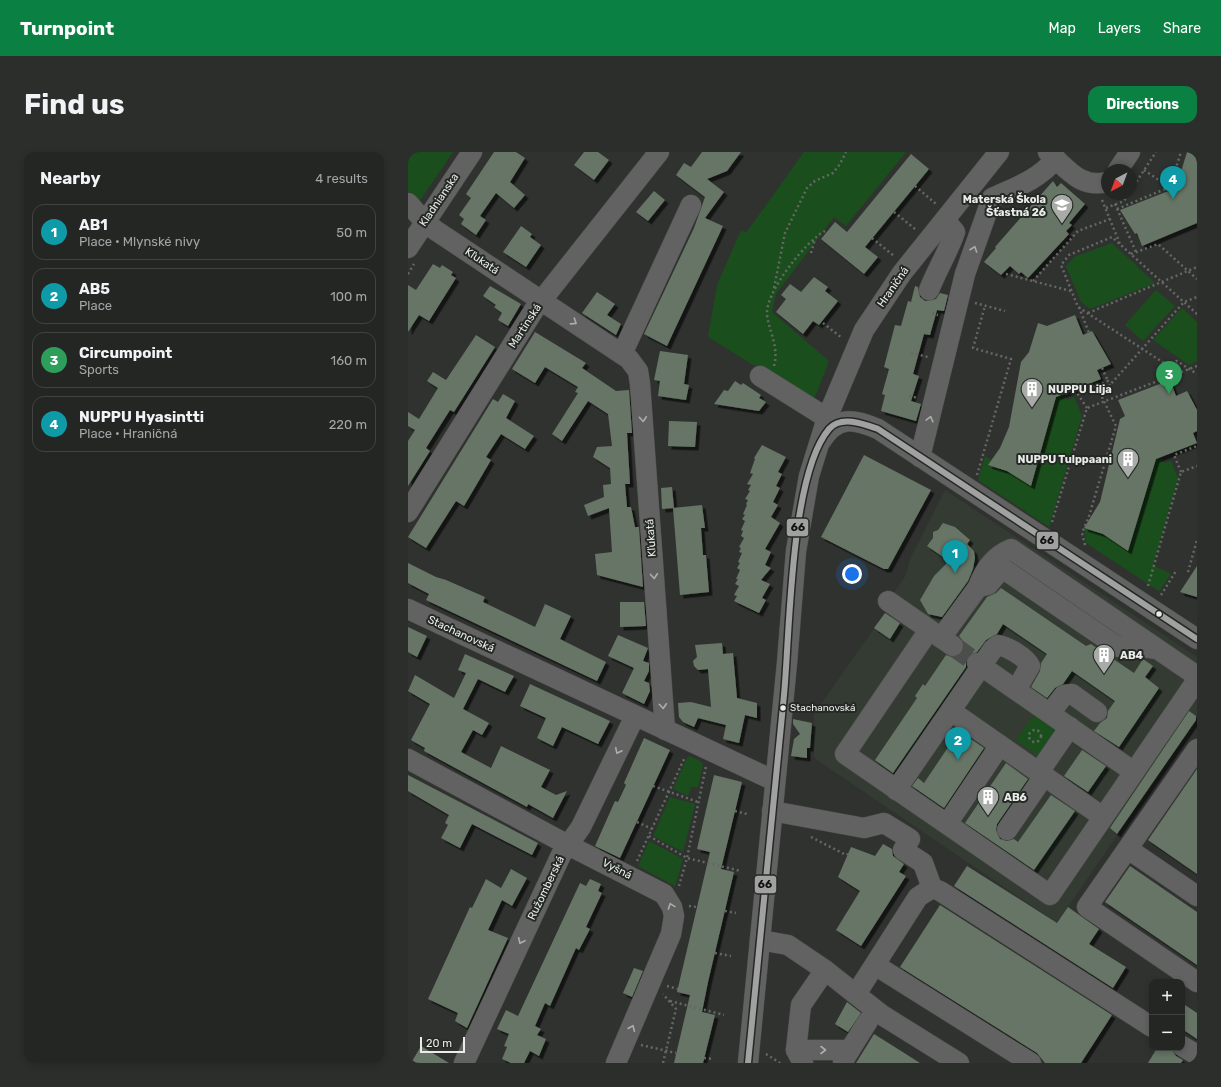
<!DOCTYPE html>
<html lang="en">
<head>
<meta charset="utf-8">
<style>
	:root { --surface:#242624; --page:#2c2e2c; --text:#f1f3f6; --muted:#a3a5a6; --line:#414341; --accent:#0b8043 }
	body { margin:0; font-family:Rubik,sans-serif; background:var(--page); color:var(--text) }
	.controls { position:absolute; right:12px; bottom:12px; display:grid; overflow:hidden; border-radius:8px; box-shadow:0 2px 6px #0003 }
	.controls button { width:36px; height:36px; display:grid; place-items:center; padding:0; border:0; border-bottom:1px solid var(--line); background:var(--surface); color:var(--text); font:20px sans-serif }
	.compass { position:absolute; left:693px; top:12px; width:36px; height:36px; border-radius:50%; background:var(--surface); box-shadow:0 2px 6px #0003; rotate:221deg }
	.scale { position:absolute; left:12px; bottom:10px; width:45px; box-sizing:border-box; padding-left:4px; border:2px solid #e9ece9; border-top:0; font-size:11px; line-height:14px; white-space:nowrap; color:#e9ece9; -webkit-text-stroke:3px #252925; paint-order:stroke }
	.you { position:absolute; left:444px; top:422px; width:14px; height:14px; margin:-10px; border:3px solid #fff; border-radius:50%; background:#1a73e8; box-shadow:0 0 0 6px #1a73e833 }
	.badge { display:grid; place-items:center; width:26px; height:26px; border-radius:50%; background:var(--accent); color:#fff; font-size:13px; font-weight:700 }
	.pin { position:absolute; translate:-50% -33px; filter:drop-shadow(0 1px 2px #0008) }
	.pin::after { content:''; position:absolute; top:21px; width:14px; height:12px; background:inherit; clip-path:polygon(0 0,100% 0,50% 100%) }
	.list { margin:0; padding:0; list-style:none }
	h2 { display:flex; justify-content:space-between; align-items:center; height:52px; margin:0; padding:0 16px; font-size:17px }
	h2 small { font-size:13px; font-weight:400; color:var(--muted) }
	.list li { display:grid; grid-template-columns:26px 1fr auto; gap:12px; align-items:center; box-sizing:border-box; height:56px; margin:0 8px 8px; padding:0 8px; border:1px solid var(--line); border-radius:12px }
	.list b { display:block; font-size:15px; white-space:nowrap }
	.list p { margin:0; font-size:13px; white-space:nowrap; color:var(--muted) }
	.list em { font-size:13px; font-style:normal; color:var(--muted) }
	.map { position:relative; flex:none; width:789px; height:911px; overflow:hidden; border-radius:12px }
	header { display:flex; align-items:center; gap:24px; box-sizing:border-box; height:56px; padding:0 20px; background:var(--accent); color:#fff }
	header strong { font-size:19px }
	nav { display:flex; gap:22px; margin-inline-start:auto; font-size:14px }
	.intro { display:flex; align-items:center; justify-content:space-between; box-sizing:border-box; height:96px; padding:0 24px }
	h1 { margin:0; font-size:28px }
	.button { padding:10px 18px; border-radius:12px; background:var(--accent); color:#fff; font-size:14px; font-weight:700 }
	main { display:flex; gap:24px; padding:0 24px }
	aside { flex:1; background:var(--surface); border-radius:12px; box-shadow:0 2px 6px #0003 }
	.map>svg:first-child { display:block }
	.built { fill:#333b33 }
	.green { fill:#1b4e1d }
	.building { fill:#667565; filter:url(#shadow) }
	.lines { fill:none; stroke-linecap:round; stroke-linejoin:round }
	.minor-tunnel { stroke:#4c4e4c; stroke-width:20; stroke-dasharray:20 10; stroke-linecap:butt }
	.minor-casing { stroke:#4f514f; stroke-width:21 }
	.path { stroke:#666866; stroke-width:2.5; stroke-dasharray:2 3; stroke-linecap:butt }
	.minor { stroke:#616261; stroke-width:20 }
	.bus-1-casing { stroke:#252925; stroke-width:9 }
	.bus-1 { stroke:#a1a1a1; stroke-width:6 }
	.oneway { stroke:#acaeac }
	.bus-dot { fill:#e9ece9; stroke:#252925; stroke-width:1.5 }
	.labels { text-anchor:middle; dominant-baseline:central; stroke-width:4; stroke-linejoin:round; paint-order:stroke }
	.bus-label { font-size:10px; fill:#e9ece9; stroke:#252925; text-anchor:start }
	.poi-label { font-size:11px; font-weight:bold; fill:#e9ece9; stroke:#252925; text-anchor:start }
	.street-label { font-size:11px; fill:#e9ece9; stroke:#252925 }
	.line-badge { stroke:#252925; stroke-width:1.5 }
	.pale-badge-label { font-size:11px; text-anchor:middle; font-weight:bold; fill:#111 }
</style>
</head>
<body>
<header>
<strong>Turnpoint</strong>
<nav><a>Map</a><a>Layers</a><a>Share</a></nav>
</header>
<div class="intro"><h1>Find us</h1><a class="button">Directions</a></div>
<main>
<aside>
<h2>Nearby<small>4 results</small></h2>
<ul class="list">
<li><span class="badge" style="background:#0f9aa8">1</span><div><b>AB1</b><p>Place · Mlynské nivy</p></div><em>50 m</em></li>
<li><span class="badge" style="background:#0f9aa8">2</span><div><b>AB5</b><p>Place</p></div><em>100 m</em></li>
<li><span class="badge" style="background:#2e9e5b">3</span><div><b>Circumpoint</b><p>Sports</p></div><em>160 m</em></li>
<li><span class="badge" style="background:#0f9aa8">4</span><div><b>NUPPU Hyasintti</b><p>Place · Hraničná</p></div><em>220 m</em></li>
</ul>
</aside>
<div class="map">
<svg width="789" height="911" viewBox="0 0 789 911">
	<defs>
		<filter id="shadow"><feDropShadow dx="3.5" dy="3.5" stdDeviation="0" flood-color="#0009"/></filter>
	</defs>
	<rect width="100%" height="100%" fill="#303230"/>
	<!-- built -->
	<polygon class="built" points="537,338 789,505 789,567 649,771 406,606 406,562 479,458 484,443 498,423 502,407"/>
	<!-- green -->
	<g class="green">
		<polygon points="0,0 45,0 11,50 0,39"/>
		<polygon points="396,0 498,0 438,74 426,65 368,142 364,160 421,209 405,250 300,185 309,133 333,78 338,81"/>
		<polygon points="704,91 747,131 682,157 673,150 658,114 666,105"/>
		<polygon points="748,138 767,154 735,189 717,173"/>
		<polygon points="774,156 789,170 789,209 781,213 745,188"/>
		<polygon points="652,232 659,248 666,245 674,264 641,375 570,328 577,304 583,308 580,313 599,319 623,333"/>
		<polygon points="750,299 755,311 763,309 770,326 745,413 763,422 751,439 678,391 676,376 695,382 720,399"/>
		<polygon points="626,563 647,578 630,603 608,588"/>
		<polygon points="282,604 294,610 295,613 290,635 283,635 280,644 265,637 279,606"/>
		<polygon points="262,645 287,652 275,700 245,684"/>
		<polygon points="241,689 275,707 267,734 230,714"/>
	</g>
	<!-- building -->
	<g class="building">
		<polygon points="86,0 108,0 117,6 102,30 117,43 106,56 88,41 72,64 78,68 68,83 53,72 56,67 51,63 63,46 58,42"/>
		<polygon points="176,0 190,0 201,8 186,28 166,13"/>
		<polygon points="294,0 333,0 319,19 299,27 316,40 297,66 315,74 259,194 236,182 286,76 297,45 268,23 276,11 283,15"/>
		<polygon points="779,0 789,0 789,71 734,94 729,81 727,82 712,58 768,36"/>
		<polygon points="503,2 521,17 457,95 470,105 456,122 413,87 427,70 439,80"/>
		<polygon points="645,29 649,35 653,31 677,52 661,71 664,73 658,79 661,82 620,126 613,120 611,122 602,114 593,123 576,110 588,96 587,95"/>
		<polygon points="246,39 257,48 240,69 228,60"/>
		<polygon points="113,74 124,82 122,85 133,93 118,115 95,100"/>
		<polygon points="25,112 32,116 34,113 45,120 43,123 48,126 21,169 11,163 0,180 0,133 8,138"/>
		<polygon points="406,125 420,135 417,139 430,149 411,173 405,169 395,182 368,160 378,147 373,143 382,132 393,140"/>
		<polygon points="82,134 113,152 100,174 90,168 94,161 86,155 88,153 75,144"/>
		<polygon points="507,134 510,135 512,145 517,149 528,147 532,141 540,143 536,159 529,158 522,183 516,182 505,222 511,224 503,249 513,252 508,269 473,259 477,243 474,242 481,217 476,215 487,173 493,174 500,149 503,150"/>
		<polygon points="189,140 207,152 199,163 213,172 208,183 174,161"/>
		<polygon points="667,163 675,183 684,179 703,212 689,218 693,227 648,245 623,334 599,319 580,313 592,296 601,275 613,210 621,200 630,171 639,174"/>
		<polygon points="127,180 178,211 174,216 208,239 221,238 224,281 219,281 222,332 217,332 219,355 223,355 227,375 231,375 235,435 189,423 187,402 204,400 201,356 180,364 176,353 196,345 195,333 203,332 202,316 185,305 189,295 204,294 200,262 180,249 154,289 144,282 170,241 167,240 170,235 137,215 127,231 104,217"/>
		<polygon points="68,183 87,195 46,260 42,258 18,296 22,299 0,334 0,289 7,278 0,274 0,260 11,267 30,236 19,229 25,220 38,228"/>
		<polygon points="252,199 280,203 276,232 281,233 278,248 250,244 252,229 246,228"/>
		<polygon points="762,228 768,244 779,239 789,258 789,279 785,281 789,291 748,307 720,399 695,382 676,376 692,350 712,267 717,264 710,248"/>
		<polygon points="327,229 333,233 335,231 353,243 351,246 358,250 351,259 306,252 316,238 320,239"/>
		<polygon points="95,242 107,249 98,266 126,284 117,297 93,282 78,305 83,308 56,354 48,349 18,396 0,385 85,247 90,250"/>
		<polygon points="261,269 289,270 287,295 260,294"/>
		<polygon points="354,293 378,305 370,320 374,322 368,334 372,336 365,350 370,353 363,365 372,371 357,397 363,400 357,413 363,416 353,428 362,432 354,446 358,448 351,461 326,449 329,444 326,443 331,434 327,432 330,427 328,427 332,418 329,416 332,411 330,410 334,401 331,400 333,396 331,395 336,386 333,384 335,379 333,378 337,369 334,367 337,363 335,362 339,353 338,352 340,348 337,347 342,339 340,338 343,333 339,332 345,322 342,321 347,307 346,306"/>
		<polygon points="456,303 523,338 480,417 476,417 413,385"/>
		<polygon points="264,335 266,356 254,357 253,336"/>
		<polygon points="294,353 297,376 293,376 295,403 298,403 301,440 272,443 265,356"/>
		<polygon points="535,371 547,375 562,388 559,392 566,399 567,406 565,417 560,429 534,465 520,462 512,448 526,424 541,409 519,394 525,386 525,380 530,378"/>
		<polygon points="0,411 28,425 38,428 77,445 75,450 127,475 137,452 163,464 152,487 198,510 189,529 18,448 21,442 0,431"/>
		<polygon points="789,414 789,445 772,440"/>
		<polygon points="593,436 678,494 683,492 726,521 735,507 745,514 737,525 751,536 711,595 686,579 692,571 699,566 700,559 707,549 664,519 655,532 647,536 639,546 623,535 632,519 633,511 639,502 595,472 589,482 578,488 569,500 560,504 558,510 558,515 485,621 467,608 509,546 507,544 515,532 517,534 538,503 544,505 554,501 556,495 555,489 551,484 579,445 588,441"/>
		<polygon points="212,450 236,450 238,474 212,475"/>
		<polygon points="477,461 492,471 482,487 466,476"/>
		<polygon points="0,475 19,484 9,505 0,500"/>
		<polygon points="210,483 240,496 235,509 241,511 241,519 236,529 241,531 242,539 236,552 214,541 226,516 200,504"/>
		<polygon points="314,491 315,502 325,501 329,546 349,551 349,566 337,563 331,591 315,587 318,573 290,566 286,575 275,570 271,565 270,551 283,550 303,555 300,517 290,518 286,514 285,509 289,505 287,493"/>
		<polygon points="57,502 106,524 97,540 70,527 55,557 81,571 74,583 65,578 53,600 83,616 93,594 142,618 133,635 148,643 159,639 145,666 120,652 119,655 62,624 16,599 17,596 3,588 22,552 0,539 7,523 46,546 58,521 50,518"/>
		<polygon points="122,532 202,569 190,592 154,575 145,594 129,586 138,566 112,554"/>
		<polygon points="781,559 788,564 788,568 709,682 702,676"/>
		<polygon points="385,567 404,571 402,596 399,596 399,606 383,604 386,587 392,582 385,572"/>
		<polygon points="551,579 576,596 536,656 504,634 510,626 516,631"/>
		<polygon points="236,586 262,598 212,706 187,694 207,649 210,650 218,633 216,631"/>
		<polygon points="674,598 698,614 680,640 656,624"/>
		<polygon points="598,611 620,627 589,672 588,678 592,687 599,689 606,687 610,690 643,643 667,659 626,718 557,671"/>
		<polygon points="789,617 789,722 740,688"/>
		<polygon points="0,623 130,691 124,703 64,672 52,696 33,686 40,673 37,671 41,663 0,639"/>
		<polygon points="306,623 334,630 313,717 326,720 300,830 294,860 307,863 295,911 266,911 282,843 269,840 302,700 289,697"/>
		<polygon points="475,692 484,697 485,704 496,712 491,720 498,724 453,794 428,778 452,739 430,725 443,695 467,704"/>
		<polygon points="559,714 649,771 660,755 691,777 681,792 718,815 705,836 546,734"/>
		<polygon points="722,714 789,760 789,813 697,750"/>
		<polygon points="103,717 119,726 104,754 94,748 80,778 100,786 59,876 47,869 50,861 20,847 62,755 64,756 78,727 93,736"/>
		<polygon points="182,727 193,732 190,739 194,741 178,775 182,777 171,798 168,796 142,854 137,851 127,874 133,877 129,883 138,887 131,904 122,899 116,911 103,911 94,907 99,895 96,894 101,882 89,877 98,858 110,864 172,731 178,734"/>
		<polygon points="532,753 704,863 673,911 637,911 629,901 492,815"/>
		<polygon points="226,816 235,819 224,845 215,841"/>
		<polygon points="439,850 453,861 440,880 427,872"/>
		<polygon points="774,851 789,861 789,887 774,877"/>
		<polygon points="466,882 482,892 512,911 448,911"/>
		<polygon points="13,894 41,911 3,911"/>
		<polygon points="749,896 763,896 768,904 775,908 773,911 740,911"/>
	</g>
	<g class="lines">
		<!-- minor-tunnel -->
		<polyline class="minor-tunnel" points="545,494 569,511"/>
		<!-- minor casing -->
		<g class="minor-casing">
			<g id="minor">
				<path d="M640,0C659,16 672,37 699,30"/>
				<polyline points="710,18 722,0"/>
				<polyline points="0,51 16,69 27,78 221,207 230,219 232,232 257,578"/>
				<polyline points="0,96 64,0"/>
				<path d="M521,138C529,118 540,100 547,80L537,68"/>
				<polyline points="214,202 283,53"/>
				<polyline points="352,224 419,266"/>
				<path d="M413,289C429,263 446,267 470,277L789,487"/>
				<path d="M512,305L557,122L584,46C610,34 628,29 648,7"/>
				<polyline points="0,360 126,158 251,0"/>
				<polyline points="480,449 545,494"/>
				<polyline points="0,457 367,629"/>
				<polyline points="521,478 437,602 642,743 789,528"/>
				<polyline points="533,486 570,435"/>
				<path d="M749,497L727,494L710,495L594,416L580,433L570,435C576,418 586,404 603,397L789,524"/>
				<polyline points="569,511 726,620"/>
				<polyline points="543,559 695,665"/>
				<polyline points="642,561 656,543 664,542 689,560"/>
				<polyline points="789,597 679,755 789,830"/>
				<polyline points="0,607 160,693 256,742 264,755 266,764 263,782 208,911"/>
				<polyline points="631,620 662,575"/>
				<path d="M488,638L585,497L590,493C600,495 618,505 622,514L608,538"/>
				<polyline points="364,659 456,676 476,671 502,687 495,698 515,711 524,736"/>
				<polyline points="539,672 592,593"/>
				<polyline points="599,678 636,624"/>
				<polyline points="720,697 789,744"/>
				<polyline points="352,788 380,793 417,818 474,863 551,911"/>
				<polyline points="467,813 623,911"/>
				<polyline points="448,842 510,745 524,736 532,739 744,875"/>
				<polyline points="774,894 789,903"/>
				<polyline points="388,898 442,898"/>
				<polyline points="435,909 460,869"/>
				<polyline points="56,911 153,703 173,675 227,564"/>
				<polyline points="340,911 379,511 388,399 401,324 419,266 456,178 494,121 591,0"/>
				<polyline points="395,911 388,898 393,853 417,818"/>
			</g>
		</g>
		<!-- path -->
		<g class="path">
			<polyline points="736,18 761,35"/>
			<polyline points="507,34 528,52"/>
			<polyline points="723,38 748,0"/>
			<polyline points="694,48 712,92"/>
			<polyline points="707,52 728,100"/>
			<polyline points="698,56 716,49 720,42"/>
			<polyline points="709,57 762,35 773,0"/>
			<polyline points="486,60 507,77"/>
			<polyline points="464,86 486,104"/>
			<polyline points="403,101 407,87"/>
			<polyline points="723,102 750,92 789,127"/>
			<polyline points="0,122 6,112"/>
			<polyline points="598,122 663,139"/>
			<polyline points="625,129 670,79 702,67"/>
			<polyline points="366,136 377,81 399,36 407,29 425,21 432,12 438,0"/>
			<polyline points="567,151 597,159"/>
			<polyline points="671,155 681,181"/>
			<polyline points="524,161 530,163"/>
			<polyline points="680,161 789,115"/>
			<polyline points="789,162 704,85 661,103 653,113 670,155 759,213 769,209 789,222"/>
			<polyline points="415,171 434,186"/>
			<polyline points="503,201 520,205"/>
			<path d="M366,214C371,195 362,182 359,163C357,140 398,89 417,79"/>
			<polyline points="694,216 700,229"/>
			<polyline points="501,244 510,246"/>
			<polyline points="679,256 669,241 700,229 702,233"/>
			<polyline points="773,320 766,303 789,294"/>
			<polyline points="569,323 603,207 565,196 577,154"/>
			<polyline points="644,370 679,256 789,214"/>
			<polyline points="677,393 674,381 681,364 708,274 693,243 776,150 789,145"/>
			<polyline points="780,420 789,388"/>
			<polyline points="740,434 773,320 789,314"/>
			<polyline points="753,443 768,419"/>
			<circle cx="627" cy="584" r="6"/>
			<polyline points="245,634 290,650"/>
			<polyline points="327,659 339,662"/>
			<polyline points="229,670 244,677"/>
			<polyline points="241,684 279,706 333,719"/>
			<polyline points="403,685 438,703 444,701"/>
			<polyline points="229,709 277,605"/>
			<polyline points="271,734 279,706 298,614"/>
			<polyline points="281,754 289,755"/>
			<polyline points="317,759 328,761"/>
			<polyline points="307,801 323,804"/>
			<polyline points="259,834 270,837"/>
			<polyline points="262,849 316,863"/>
			<polyline points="233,893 268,901"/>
			<polyline points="358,902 372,911"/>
			<polyline points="296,906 306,907"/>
			<polyline points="255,911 268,857 255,842"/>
		</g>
		<!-- minor -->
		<use href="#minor" class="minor"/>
		<!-- bus-1 casing -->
		<g class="bus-1-casing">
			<path id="bus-1" d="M340,911C352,788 364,666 376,543C382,480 382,323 421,277C433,263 456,272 470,277L789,487"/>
		</g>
		<!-- bus-1 -->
		<use href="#bus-1" class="bus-1"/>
	</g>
	<!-- one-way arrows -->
	<defs><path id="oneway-chevron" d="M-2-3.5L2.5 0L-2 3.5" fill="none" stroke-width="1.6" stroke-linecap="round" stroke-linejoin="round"/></defs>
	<g class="oneway">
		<use href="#oneway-chevron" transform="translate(566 97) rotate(-71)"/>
		<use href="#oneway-chevron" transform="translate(166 170) rotate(33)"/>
		<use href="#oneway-chevron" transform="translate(235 267) rotate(86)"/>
		<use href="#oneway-chevron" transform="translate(522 267) rotate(-76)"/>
		<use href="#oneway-chevron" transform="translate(246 424) rotate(86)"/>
		<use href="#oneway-chevron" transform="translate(255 554) rotate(86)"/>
		<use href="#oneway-chevron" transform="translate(210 599) rotate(116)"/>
		<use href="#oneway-chevron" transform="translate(263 754) rotate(-110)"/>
		<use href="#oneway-chevron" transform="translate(113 789) rotate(115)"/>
		<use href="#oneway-chevron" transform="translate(224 876) rotate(-67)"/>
		<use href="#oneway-chevron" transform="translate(415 898)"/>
	</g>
	<!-- icons -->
	<defs>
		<g id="school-pin" transform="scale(1.15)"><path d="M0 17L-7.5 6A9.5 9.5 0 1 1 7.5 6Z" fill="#a8aba8" stroke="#252925"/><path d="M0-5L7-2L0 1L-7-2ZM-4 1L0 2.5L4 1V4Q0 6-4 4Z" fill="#fff"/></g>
		<g id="building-pin" transform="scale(1.15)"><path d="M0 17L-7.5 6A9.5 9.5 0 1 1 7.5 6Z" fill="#a8aba8" stroke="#252925"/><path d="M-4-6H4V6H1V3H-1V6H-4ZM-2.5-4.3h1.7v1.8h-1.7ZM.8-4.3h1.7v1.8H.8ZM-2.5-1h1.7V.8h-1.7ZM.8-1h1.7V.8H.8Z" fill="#fff"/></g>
	</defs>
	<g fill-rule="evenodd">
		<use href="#school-pin" x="654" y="53"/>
		<use href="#building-pin" x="624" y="237"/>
		<use href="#building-pin" x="720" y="307"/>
		<use href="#building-pin" x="696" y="503"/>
		<use href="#building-pin" x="580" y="645"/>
	</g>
	<!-- markers -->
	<g class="bus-dot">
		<circle cx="751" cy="462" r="3.5"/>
		<circle cx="375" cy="556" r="3.5"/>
	</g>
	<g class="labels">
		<!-- bus labels -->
		<g class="bus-label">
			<text x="382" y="556">Stachanovská</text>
		</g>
		<!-- poi labels -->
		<g class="poi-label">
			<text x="638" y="47" text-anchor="end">Materská Škola<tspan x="638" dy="13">Šťastná 26</tspan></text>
			<text x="640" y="237">NUPPU Lilja</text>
			<text x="704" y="307" text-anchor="end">NUPPU Tulppaani</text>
			<text x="712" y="503">AB4</text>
			<text x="596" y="645">AB6</text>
		</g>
		<!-- street labels -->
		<g class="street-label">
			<text transform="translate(31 48) rotate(-56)">Kladnianska</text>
			<text transform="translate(74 109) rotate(34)">Kľukatá</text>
			<text transform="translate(485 135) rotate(-55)">Hraničná</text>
			<text transform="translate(117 174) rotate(-57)">Martinská</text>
			<text transform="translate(243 386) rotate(-94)">Kľukatá</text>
			<text transform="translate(53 482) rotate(25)">Stachanovská</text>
			<text transform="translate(209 717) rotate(27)">Vyšná</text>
			<text transform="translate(138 736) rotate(-64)">Ružomberská</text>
		</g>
	</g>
	<g class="line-badge">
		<rect x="378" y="366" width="23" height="19" rx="4" fill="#a1a1a1"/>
		<rect x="628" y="379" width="23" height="19" rx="4" fill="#a1a1a1"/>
		<rect x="346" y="723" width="23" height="19" rx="4" fill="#a1a1a1"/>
	</g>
	<g class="pale-badge-label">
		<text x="390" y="379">66</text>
		<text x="639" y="392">66</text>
		<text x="357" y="736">66</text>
	</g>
</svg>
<div class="controls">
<button>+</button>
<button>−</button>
</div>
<svg class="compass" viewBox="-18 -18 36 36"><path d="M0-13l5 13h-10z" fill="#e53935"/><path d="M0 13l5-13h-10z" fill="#a3a5a6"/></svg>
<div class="scale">20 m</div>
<div class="you"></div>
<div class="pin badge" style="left:547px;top:421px;background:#0f9aa8">1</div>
<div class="pin badge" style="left:550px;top:608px;background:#0f9aa8">2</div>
<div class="pin badge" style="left:761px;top:242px;background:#2e9e5b">3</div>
<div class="pin badge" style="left:765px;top:47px;background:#0f9aa8">4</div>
</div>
</main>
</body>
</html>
